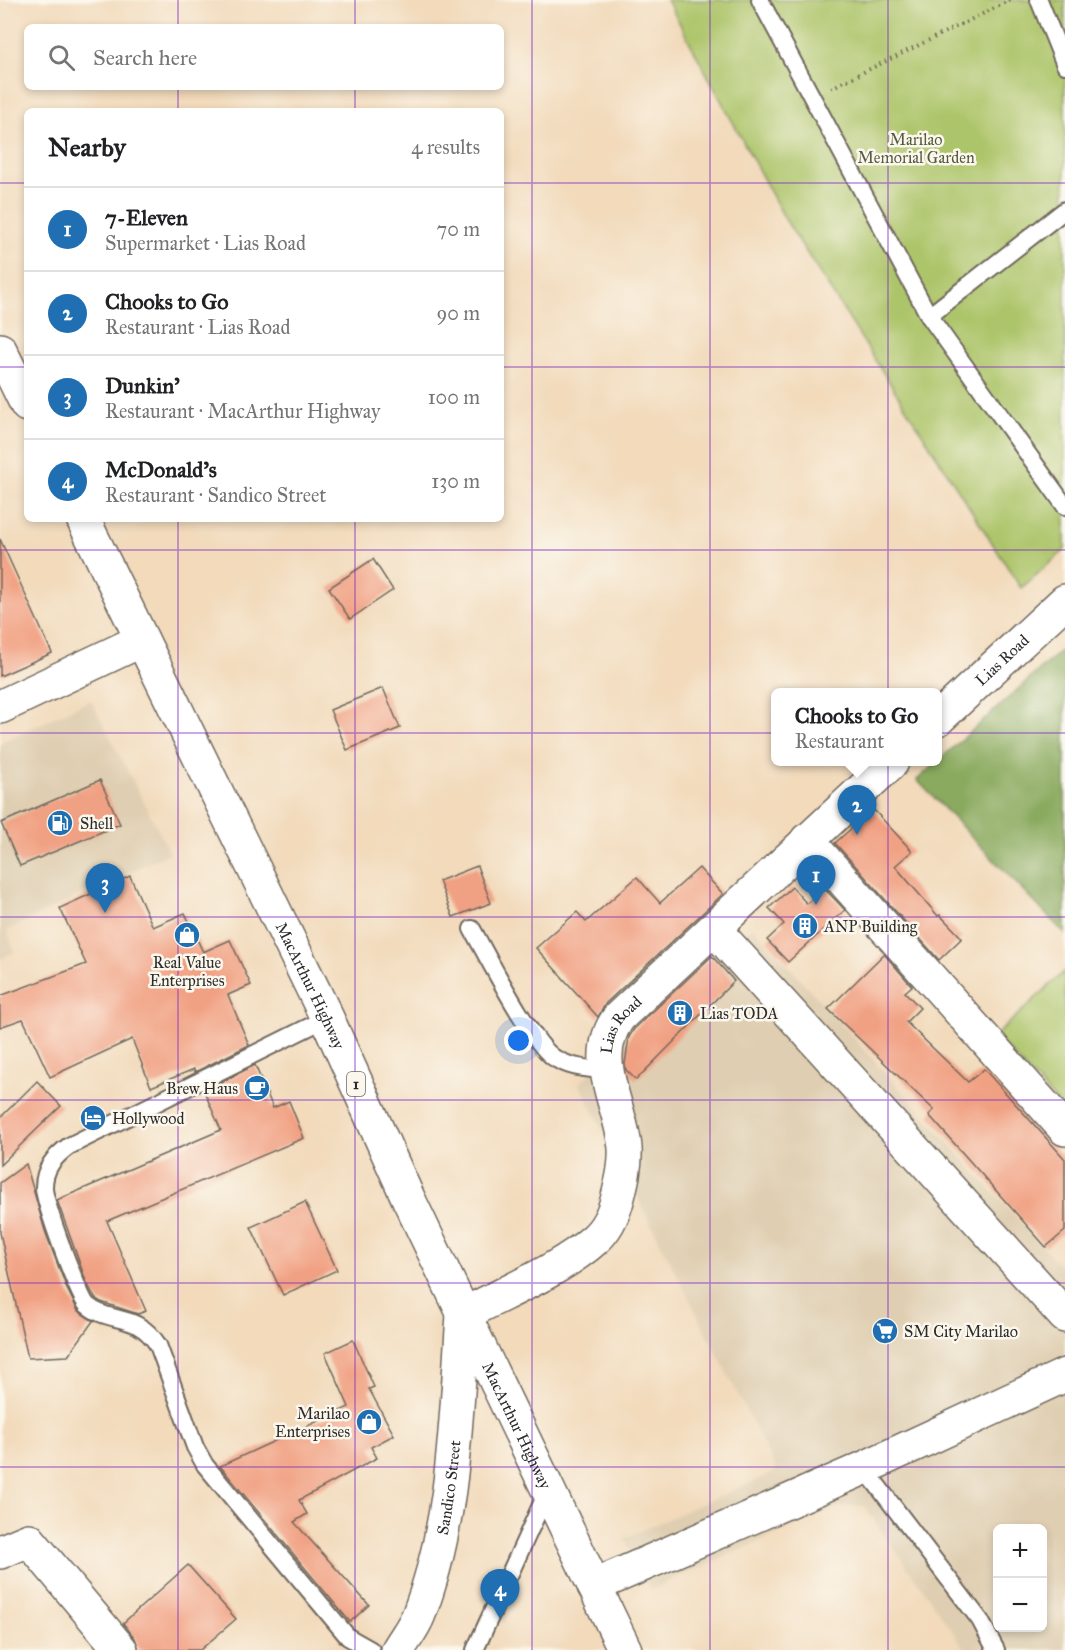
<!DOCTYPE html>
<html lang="en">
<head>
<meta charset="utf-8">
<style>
	:root { --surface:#fff; --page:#f2f2f2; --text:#202124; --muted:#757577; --line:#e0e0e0; --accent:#1f6fb2 }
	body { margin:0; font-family:"IM FELL Great Primer",serif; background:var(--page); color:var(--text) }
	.controls { position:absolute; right:18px; bottom:18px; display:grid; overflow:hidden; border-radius:9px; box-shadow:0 3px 9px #0003 }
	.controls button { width:54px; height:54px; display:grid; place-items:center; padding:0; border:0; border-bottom:2px solid var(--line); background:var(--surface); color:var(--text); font:30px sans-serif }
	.you { position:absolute; left:519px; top:1041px; width:21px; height:21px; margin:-15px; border:4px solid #fff; border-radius:50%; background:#1a73e8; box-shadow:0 0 0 9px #1a73e833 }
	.badge { display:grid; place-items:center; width:39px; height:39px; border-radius:50%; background:var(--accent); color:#fff; font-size:20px; font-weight:700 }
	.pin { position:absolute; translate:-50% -50px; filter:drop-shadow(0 2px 3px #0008) }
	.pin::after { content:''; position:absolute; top:32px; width:21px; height:18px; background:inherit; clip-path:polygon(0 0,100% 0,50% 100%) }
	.popup { position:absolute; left:771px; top:688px; width:171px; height:78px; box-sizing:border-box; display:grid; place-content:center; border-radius:9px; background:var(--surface); filter:drop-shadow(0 2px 4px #0005); font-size:20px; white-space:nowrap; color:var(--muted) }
	.popup b { font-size:22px; color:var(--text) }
	.popup::after { content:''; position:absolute; left:50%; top:100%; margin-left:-12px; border:12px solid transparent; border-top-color:var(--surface) }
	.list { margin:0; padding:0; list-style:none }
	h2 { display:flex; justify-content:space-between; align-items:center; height:78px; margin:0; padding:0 24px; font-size:26px }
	h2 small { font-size:20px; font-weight:400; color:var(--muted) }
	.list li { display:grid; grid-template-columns:39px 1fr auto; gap:18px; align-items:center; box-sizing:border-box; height:84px; padding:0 24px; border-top:2px solid var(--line) }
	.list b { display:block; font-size:22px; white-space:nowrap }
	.list p { margin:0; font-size:20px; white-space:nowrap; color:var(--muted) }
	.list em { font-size:20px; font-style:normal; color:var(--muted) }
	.icon { flex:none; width:33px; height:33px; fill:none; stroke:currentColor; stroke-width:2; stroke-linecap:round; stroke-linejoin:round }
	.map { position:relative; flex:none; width:1065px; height:1650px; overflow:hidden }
	.search { position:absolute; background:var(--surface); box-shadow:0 3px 9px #0003; left:24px; top:24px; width:480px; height:66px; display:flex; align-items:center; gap:15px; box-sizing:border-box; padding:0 21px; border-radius:9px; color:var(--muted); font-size:22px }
	.panel { position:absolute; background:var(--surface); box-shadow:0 3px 9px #0003; left:24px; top:108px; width:480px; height:414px; border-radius:9px }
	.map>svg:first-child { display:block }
	.built { fill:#dfceb1; fill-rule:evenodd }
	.green { fill:#adc56b; stroke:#6c784b; stroke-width:1.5 }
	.forest { fill:#8aaa5f; stroke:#5a6a45; stroke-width:1.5 }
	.building { fill:#f1a183 }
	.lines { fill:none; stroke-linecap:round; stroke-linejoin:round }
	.lane-casing { stroke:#71685d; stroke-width:20 }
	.street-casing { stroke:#71685d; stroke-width:36 }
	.secondary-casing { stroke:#71685d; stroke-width:36 }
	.highway-casing { stroke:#71685d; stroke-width:36 }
	.path { stroke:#71685d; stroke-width:4; stroke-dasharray:1.5 4.5; stroke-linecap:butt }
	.lane { stroke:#fff; stroke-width:16 }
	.street { stroke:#fff; stroke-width:33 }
	.secondary { stroke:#fff; stroke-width:33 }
	.highway { stroke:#fff; stroke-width:33 }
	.grid { fill:none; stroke:#7b2cbf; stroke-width:1.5; stroke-opacity:0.55 }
	.labels { text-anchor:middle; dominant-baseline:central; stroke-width:5; stroke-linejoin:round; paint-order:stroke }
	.shield { fill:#fbf7ec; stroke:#696865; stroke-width:1.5 }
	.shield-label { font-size:15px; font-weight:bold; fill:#2b2b2b }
	.park-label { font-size:16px; fill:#52593e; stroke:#fbf7ec }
	.street-label { font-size:16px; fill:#2b2b2b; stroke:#fbf7ec }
	.poi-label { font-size:16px; fill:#2b2b2b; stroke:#fbf7ec; text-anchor:start }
</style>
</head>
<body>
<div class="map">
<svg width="1065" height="1650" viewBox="0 0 1065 1650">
	<rect width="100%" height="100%" fill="#fbf7ec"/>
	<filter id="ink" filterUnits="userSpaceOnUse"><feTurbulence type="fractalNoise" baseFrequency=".0167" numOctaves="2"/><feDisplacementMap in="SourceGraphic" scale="12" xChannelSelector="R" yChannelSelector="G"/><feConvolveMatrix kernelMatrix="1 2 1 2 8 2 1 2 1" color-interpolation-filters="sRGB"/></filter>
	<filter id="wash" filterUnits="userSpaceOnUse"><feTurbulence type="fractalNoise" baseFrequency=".008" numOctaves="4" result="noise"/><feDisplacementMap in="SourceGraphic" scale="24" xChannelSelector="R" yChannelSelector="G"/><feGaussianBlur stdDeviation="1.35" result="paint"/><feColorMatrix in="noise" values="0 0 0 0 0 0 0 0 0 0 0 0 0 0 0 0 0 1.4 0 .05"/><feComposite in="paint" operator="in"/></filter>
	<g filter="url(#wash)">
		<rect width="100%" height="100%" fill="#f2dabb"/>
		<!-- built -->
		<g class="built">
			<polygon points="91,700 170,853 7,930 14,952 0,959 0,743"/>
			<path d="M753,927L1065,1271V1650H966L864,1506H840L650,1590L624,1538L777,1471L579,1083ZM998,1528H1042V1628H998Z"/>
		</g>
		<!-- green -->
		<g class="green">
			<polygon points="667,0 1065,0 1065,550 1021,588 785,219"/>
			<polygon points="1065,971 1065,1111 995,1036"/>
		</g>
		<!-- forest -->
		<polygon class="forest" points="1065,647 1065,934 917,780"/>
		<g id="blocks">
			<!-- building -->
			<g class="building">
				<polygon points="0,539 52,653 0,676"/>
				<polygon points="373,559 393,590 350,619 329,588"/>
				<polygon points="383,688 400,728 347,750 330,710"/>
				<polygon points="100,780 120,824 20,866 1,823"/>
				<polygon points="873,809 912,851 895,866 938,916 940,915 962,938 939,960 835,843"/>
				<polygon points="477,866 491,903 453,917 439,881"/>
				<polygon points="699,868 723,894 606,1003 598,1017 536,948 577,912 586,922 637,877 660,903"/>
				<polygon points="130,876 153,927 185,913 203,952 230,940 251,985 228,995 249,1045 195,1072 194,1069 151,1087 132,1039 50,1077 23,1019 0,1027 0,996 86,964 60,908"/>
				<polygon points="792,887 807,904 824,888 845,910 788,962 767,940 784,924 769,908"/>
				<polygon points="884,954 912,986 905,992 920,1008 906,1022 968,1082 984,1069 1065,1159 1065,1231 1046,1247 929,1115 934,1110 828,1009"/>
				<polygon points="712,956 734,981 636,1080 626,1070 625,1064 629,1037 634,1029"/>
				<polygon points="255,1065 273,1108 289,1101 304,1138 107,1221 146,1311 138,1314 101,1302 95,1298 86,1281 57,1200 221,1130 204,1091"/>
				<polygon points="37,1081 61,1106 0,1165 0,1118"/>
				<polygon points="26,1164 45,1231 67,1289 78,1311 93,1321 68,1356 28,1358 0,1233 0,1183"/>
				<polygon points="305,1202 337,1270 283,1295 251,1227"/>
				<polygon points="353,1340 374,1387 369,1389 394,1435 371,1447 377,1458 299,1500 307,1514 294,1522 369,1605 350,1622 220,1466 349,1407 325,1353"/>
				<polygon points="188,1565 236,1619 200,1650 139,1650 135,1638 123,1623"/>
			</g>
		</g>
	</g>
	<g filter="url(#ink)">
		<use href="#blocks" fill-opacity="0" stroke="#71685d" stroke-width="1.5"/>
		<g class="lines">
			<!-- lane casing -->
			<g class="lane-casing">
				<g id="lane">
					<polyline points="760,0 929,316 1065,506"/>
					<polyline points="1039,0 1065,65"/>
					<polyline points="929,316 1065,210"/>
					<path d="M472,929C487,955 533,1047 556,1059C572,1068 589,1069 605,1070"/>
					<path d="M327,1018L69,1146C55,1156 44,1168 44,1187C43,1200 79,1297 87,1305C110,1325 136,1311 158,1345L195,1447L205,1465L348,1637L371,1650"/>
					<polyline points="864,1468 980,1620 996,1650"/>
					<polyline points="475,1650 548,1490"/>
				</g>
			</g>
			<!-- street casing -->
			<g class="street-casing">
				<g id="street">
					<polyline points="0,707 142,640"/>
					<polyline points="807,840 1065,1129"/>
					<polyline points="714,929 1065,1316"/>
					<polyline points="0,1552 29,1540 121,1650"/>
					<polyline points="594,1586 864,1468 1065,1375"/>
				</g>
			</g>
			<!-- secondary casing -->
			<g class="secondary-casing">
				<g id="secondary">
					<path id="s1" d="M938,719L1065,601"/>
					<path id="s2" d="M398,1650C405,1638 414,1627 419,1614C455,1520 456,1414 463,1315C505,1292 559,1271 594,1240C607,1229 614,1213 618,1197C622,1181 626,1165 625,1148C621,1103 588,1059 619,1017L892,762"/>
				</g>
			</g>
			<!-- highway casing -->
			<g class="highway-casing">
				<g id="highway">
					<polyline points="0,350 27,405"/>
					<path id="s3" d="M83,519L327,1018L409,1200L625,1650"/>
				</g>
			</g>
			<!-- path -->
			<polyline class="path" points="831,88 1011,0"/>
			<!-- lane -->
			<use href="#lane" class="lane"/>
			<!-- street -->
			<use href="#street" class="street"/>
			<!-- secondary -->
			<use href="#secondary" class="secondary"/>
			<!-- highway -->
			<use href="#highway" class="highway"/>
		</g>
	</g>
	<!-- grid -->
	<path class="grid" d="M178,0V27M355,0V27M532,0V1650M710,0V1650M888,0V1650M178,87V111M355,87V111M0,183H27M501,183H1065M0,367H27M501,367H1065M178,519V1650M355,519V1650M0,550H1065M0,733H1065M0,917H1065M0,1100H1065M0,1283H1065M0,1467H1065"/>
	<!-- icons -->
	<defs>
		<g id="fuel-disc" transform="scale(1.35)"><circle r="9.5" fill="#1f6fb2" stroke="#fbf7ec"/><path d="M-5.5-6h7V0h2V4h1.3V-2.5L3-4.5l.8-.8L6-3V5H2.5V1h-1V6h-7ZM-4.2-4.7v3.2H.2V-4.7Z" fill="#fff"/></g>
		<g id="building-disc" transform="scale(1.35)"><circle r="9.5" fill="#1f6fb2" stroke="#fbf7ec"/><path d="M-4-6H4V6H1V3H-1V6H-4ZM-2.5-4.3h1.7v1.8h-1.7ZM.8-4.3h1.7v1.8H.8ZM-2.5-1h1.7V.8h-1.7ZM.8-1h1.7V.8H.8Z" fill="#fff"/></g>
		<g id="shop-disc" transform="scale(1.35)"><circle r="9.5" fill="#1f6fb2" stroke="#fbf7ec"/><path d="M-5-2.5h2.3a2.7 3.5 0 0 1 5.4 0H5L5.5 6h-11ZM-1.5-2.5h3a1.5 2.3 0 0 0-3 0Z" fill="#fff"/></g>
		<g id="cafe-disc" transform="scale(1.35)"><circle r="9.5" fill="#1f6fb2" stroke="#fbf7ec"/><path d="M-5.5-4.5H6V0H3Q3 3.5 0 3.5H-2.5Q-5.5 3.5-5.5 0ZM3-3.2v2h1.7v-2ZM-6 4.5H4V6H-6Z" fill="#fff"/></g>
		<g id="hotel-disc" transform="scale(1.35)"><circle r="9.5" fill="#1f6fb2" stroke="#fbf7ec"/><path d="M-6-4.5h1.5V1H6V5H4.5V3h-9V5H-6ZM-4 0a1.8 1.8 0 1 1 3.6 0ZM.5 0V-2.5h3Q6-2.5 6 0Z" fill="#fff"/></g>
		<g id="supermarket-disc" transform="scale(1.35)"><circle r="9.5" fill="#1f6fb2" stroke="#fbf7ec"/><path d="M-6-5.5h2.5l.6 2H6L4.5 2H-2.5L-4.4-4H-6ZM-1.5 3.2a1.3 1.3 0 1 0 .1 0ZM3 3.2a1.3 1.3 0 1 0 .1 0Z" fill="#fff"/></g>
	</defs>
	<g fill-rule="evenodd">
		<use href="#fuel-disc" x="60" y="823"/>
		<use href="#building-disc" x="805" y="926"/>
		<use href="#shop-disc" x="187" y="935"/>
		<use href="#building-disc" x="680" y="1013"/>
		<use href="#cafe-disc" x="257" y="1088"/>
		<use href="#hotel-disc" x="93" y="1118"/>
		<use href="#supermarket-disc" x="885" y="1331"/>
		<use href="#shop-disc" x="369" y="1422"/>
	</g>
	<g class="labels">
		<!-- shield labels -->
		<rect class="shield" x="347" y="1072" width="18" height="24" rx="4.5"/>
		<g class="shield-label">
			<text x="356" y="1084">1</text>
		</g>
		<!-- park labels -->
		<g class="park-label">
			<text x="916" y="139">Marilao<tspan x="916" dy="18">Memorial Garden</tspan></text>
		</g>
		<!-- street labels -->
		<g class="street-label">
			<text stroke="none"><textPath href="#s1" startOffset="87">Lias Road</textPath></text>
			<text stroke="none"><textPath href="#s3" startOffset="519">MacArthur Highway</textPath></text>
			<text stroke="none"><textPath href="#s2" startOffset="726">Lias Road</textPath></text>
			<text stroke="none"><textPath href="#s3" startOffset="1005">MacArthur Highway</textPath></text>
			<text stroke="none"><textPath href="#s2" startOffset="172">Sandico Street</textPath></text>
		</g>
		<!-- poi labels -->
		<g class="poi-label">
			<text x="80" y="823">Shell</text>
			<text x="824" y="926">ANP Building</text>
			<text x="187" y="962" text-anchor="middle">Real Value<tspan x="187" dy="18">Enterprises</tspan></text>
			<text x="700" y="1013">Lias TODA</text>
			<text x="238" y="1088" text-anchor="end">Brew Haus</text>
			<text x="112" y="1118">Hollywood</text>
			<text x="904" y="1331">SM City Marilao</text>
			<text x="350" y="1413" text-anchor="end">Marilao<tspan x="350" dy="18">Enterprises</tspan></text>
		</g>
	</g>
</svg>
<div class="controls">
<button>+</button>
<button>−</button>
</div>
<div class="you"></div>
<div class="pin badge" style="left:816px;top:905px">1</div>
<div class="pin badge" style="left:857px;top:835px">2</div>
<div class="popup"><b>Chooks to Go</b>Restaurant</div>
<div class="pin badge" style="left:105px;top:913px">3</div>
<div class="pin badge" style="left:500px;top:1619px">4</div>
<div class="search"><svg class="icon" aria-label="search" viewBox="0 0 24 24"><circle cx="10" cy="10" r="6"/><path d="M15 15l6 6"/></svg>Search here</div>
<section class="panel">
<h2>Nearby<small>4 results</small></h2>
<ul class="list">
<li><span class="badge">1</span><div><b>7-Eleven</b><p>Supermarket · Lias Road</p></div><em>70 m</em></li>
<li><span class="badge">2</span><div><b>Chooks to Go</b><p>Restaurant · Lias Road</p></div><em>90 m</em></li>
<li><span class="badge">3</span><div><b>Dunkin'</b><p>Restaurant · MacArthur Highway</p></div><em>100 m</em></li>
<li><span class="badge">4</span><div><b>McDonald's</b><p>Restaurant · Sandico Street</p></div><em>130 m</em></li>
</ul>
</section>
</div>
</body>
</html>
